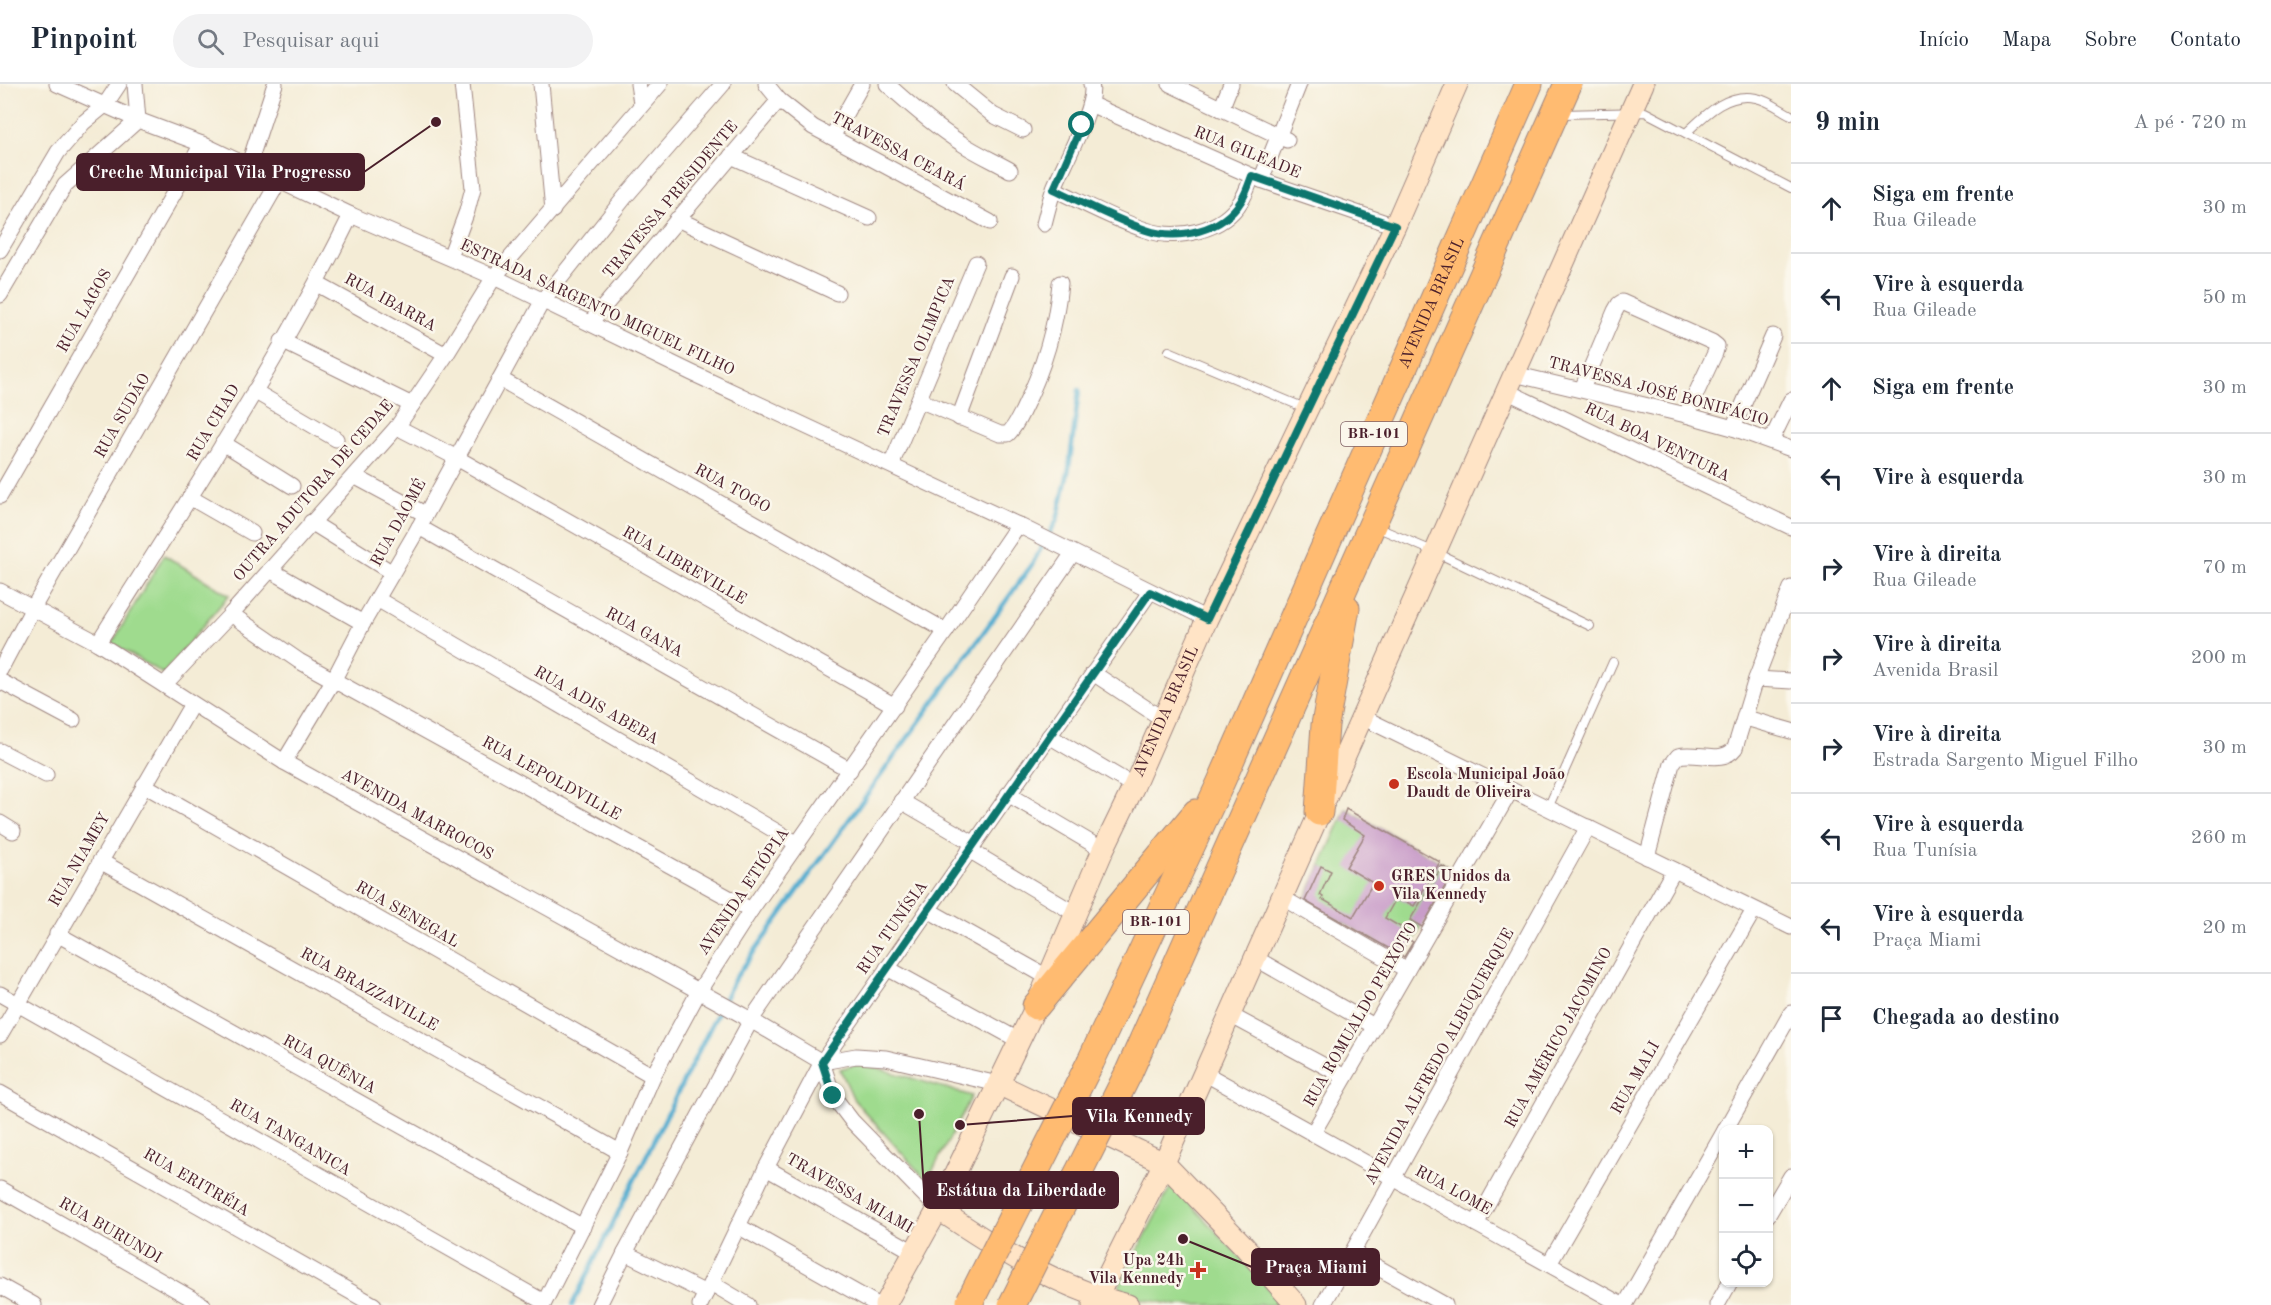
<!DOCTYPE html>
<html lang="pt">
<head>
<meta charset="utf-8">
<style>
	:root { --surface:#fff; --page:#f2f2f3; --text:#1f2937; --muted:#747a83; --line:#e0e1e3 }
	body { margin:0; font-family:"Old Standard TT",serif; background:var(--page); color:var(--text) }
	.controls { position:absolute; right:18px; bottom:18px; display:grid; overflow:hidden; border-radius:12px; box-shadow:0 2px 4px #0004 }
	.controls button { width:54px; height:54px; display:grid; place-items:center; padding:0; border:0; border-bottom:2px solid var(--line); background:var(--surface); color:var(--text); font:30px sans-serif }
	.stop { position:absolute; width:18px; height:18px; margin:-14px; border:4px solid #0f766e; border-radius:50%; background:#fff }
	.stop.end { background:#0f766e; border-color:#fff; box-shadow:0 2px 6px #0008 }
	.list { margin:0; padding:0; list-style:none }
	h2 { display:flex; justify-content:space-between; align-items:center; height:78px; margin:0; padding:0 24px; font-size:26px }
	h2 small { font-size:20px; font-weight:400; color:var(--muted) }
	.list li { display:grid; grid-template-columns:39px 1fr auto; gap:18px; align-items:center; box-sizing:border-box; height:90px; padding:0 24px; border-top:2px solid var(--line) }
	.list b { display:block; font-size:22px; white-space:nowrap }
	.list p { margin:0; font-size:20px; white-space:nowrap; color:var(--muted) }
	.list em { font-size:20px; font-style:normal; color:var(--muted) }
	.icon { flex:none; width:33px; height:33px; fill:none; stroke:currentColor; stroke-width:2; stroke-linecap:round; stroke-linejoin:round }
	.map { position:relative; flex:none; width:1791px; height:1221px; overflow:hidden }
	header { display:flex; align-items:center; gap:36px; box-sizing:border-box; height:84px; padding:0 30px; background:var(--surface); border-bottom:2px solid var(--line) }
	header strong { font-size:28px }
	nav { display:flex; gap:33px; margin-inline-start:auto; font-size:21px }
	.search { width:420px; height:54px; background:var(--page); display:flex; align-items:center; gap:15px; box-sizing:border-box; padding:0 21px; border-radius:33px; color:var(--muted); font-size:22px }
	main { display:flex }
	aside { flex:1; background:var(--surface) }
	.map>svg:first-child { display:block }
	.green { fill:#9fdb8e; stroke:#747d5c; stroke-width:1.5 }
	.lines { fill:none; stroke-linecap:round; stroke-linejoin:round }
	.stream { stroke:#52add0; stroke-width:4.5 }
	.building { fill:#c99dc9 }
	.lane-casing { stroke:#9f8680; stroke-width:10 }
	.street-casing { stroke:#9f8680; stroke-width:17 }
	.secondary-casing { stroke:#9f8680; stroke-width:23 }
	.highway-casing { stroke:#9f8680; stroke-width:29 }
	.lane { stroke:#fff; stroke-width:8 }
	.street { stroke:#fff; stroke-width:15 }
	.secondary { stroke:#ffe4c6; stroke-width:21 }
	.highway { stroke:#ffbb71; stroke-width:27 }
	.highway-bridge-casing { stroke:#9f8680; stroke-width:29; stroke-linecap:butt }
	.highway-bridge { stroke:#ffbb71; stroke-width:27 }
	.route { stroke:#0f766e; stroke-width:8 }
	.poi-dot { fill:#c8321e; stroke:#fbf7ec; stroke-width:2 }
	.labels { text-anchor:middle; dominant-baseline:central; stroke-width:5; stroke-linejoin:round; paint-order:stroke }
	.shield { fill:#fbf7ec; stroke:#7f6065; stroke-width:1.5 }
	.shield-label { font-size:15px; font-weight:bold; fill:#4a1f2b }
	.street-label { font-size:16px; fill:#4a1f2b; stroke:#fbf7ec }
	.poi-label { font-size:16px; font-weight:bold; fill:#4a1f2b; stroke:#fbf7ec; text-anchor:start }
	.leader { fill:none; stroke:#4a1f2b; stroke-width:2 }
	.callout-dot { fill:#4a1f2b; stroke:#fbf7ec; stroke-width:2 }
	.callout { fill:#4a1f2b; stroke:#4a1f2b; stroke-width:2 }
	.callout-label { font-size:18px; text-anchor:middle; font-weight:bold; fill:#fff }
</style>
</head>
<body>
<header>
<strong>Pinpoint</strong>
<div class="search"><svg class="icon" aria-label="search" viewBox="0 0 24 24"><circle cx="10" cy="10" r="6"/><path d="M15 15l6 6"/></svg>Pesquisar aqui</div>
<nav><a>Início</a><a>Mapa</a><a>Sobre</a><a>Contato</a></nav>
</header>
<main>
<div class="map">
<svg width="1791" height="1221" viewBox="0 0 1791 1221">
	<rect width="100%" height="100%" fill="#fbf7ec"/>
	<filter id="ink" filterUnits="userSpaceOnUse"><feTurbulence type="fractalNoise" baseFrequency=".0167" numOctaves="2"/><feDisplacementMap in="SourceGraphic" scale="12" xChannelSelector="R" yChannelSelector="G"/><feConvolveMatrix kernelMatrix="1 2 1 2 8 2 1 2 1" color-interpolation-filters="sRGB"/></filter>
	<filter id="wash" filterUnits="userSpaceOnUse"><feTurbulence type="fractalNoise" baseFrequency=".008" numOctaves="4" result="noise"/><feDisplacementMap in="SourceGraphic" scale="24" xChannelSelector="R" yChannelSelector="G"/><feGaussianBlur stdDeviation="1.35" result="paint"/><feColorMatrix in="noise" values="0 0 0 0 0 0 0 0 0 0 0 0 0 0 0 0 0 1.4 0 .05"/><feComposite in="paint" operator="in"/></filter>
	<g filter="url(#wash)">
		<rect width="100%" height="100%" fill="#f4ecd6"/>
		<!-- green -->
		<g class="green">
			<polygon points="164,471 229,511 163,590 112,559"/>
			<polygon points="1346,725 1454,786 1404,873 1305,817"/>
			<polygon points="861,979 972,1012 927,1097 854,1016 840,985"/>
			<polygon points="1172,1100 1284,1221 1176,1221 1115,1210"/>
		</g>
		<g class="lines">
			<!-- stream -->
			<polyline class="stream" points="572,1221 734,896 1031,482 1057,436 1069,384 1079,306"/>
		</g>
		<g id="blocks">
			<!-- building -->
			<g class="building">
				<polygon points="1346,725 1440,778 1414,822 1397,813 1385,834 1409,848 1406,854 1413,858 1404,873 1305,817 1321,782 1331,787 1320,811 1323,813 1322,815 1353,833 1373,799 1346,783 1365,751 1342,736"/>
				<polygon points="1442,782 1453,788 1422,843 1410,836"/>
			</g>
		</g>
	</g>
	<g filter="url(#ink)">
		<use href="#blocks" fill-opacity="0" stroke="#9f8680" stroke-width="1.5"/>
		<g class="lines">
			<!-- lane casing -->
			<g class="lane-casing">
				<g id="lane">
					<polyline points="1562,30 1645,28 1791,104"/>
					<path d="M1686,49C1705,31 1727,8 1756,14C1768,16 1781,26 1791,31"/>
					<polyline points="1169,267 1305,324"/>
					<polyline points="1376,443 1435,468 1590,542"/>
					<polyline points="1548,724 1613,578"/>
				</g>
			</g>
			<!-- street casing -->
			<g class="street-casing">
				<g id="street">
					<polyline points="57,0 138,36 202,60 351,131 494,193 692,289 1018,441 1207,535"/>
					<polyline points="541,0 553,126"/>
					<polyline points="638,0 641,19"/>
					<polyline points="766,0 779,16 813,43 990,138"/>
					<path d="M887,0C910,21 934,42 961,59C976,69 994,77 1010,86"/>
					<polyline points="955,0 993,31 1023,46"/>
					<polyline points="1170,0 1287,56"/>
					<polyline points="1090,20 1261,96 1395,142"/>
					<polyline points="1221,25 1231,0"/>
					<polyline points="832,53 862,0"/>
					<polyline points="731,72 869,134"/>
					<polyline points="248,83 275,0"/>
					<polyline points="1261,96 1299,0"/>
					<path d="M1054,105C1084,119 1115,136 1146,146C1178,157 1223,147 1241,117C1246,110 1249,100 1252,92"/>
					<polyline points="677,135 837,209"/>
					<path d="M1044,140C1047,128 1050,116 1054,104C1062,83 1098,19 1091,0"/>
					<polyline points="0,166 58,68 83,39 105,21 119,0"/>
					<polyline points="450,173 467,127 473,104 462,0"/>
					<polyline points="317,200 446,271"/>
					<polyline points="0,211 65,101 138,36 135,0"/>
					<polyline points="590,239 779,16"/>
					<polyline points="282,257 412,321"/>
					<polyline points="1514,290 1686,331 1733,344 1791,365"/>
					<polyline points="500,295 946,547"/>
					<polyline points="1582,305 1615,227 1619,220 1622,218 1712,258 1717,262 1715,269 1686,331"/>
					<polyline points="254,307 336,355"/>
					<polyline points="1506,307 1791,443"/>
					<path d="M919,316L1000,350H1008C1015,343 1019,334 1023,326C1043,286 1056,244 1060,199"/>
					<polyline points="959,334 1012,192"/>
					<polyline points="397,343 455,373 895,622"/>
					<polyline points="1733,344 1773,252"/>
					<polyline points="1771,357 1791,316"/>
					<polyline points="223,359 292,402"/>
					<polyline points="891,381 976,179"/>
					<polyline points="354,392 425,430"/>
					<polyline points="0,412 202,60"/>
					<polyline points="191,414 252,449"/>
					<polyline points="311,438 391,488"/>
					<polyline points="419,443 850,686"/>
					<polyline points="270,486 363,539"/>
					<polyline points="0,507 98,559 284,678 742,931 822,978"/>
					<polyline points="377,515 798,760"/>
					<polyline points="231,530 299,577 751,826"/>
					<path d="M98,559C186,419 278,280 351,131"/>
					<polyline points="0,586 33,524 279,97"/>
					<polyline points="1093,589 1164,636"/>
					<polyline points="1756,595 1791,597"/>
					<polyline points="0,597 73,636"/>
					<polyline points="164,601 231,530 397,343 446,271 494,193 660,0"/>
					<polyline points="1362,633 1791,843"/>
					<polyline points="1746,634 1791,647"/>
					<polyline points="1049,652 1134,702"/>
					<polyline points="0,667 46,691"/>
					<polyline points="284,678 334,595 363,539 419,443 543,216 625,113 723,0"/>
					<polyline points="144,701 653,992"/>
					<polyline points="1008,710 1103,766"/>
					<polyline points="901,717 973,759"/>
					<polyline points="0,739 13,747"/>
					<polyline points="969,766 1076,830"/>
					<path d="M1647,773L1672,680L1678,672C1698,667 1722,681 1735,664L1756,595L1791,504"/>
					<polyline points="100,777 620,1068"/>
					<polyline points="1281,813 1407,886"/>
					<polyline points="928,826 1049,894"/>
					<polyline points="57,850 583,1143"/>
					<polyline points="1255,874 1374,942"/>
					<polyline points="887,884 1020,957"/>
					<polyline points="0,910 544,1218"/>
					<polyline points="1230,931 1345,993"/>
					<polyline points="0,951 192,620"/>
					<polyline points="822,978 833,1012 852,1037 938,1125"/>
					<polyline points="822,978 856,972 886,974 998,1000"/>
					<polyline points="1204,989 1622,1221"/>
					<polyline points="0,1009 374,1221"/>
					<polyline points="1725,1046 1791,929"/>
					<polyline points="1313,1049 1511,706"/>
					<polyline points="766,1084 914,1168"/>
					<polyline points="0,1105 203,1221"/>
					<polyline points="1768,1131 1791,1092"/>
					<polyline points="1476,1140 1674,786"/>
					<polyline points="738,1142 878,1221"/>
					<polyline points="625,1169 706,1209"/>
					<polyline points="1352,1169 1445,1221"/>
					<polyline points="1549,1180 1754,826"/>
					<polyline points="711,1199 748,1221"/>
					<polyline points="0,1202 34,1221"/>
					<polyline points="543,1221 620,1068 653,992 699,907 751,826 946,547 1018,441"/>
					<polyline points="599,1221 625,1169 751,936 1073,469"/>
					<polyline points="700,1221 766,1084 822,978 1150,508"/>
					<polyline points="1323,1221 1588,743"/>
					<polyline points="1625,1221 1724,1048"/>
					<polyline points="1717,1221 1730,1198"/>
				</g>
			</g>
			<!-- secondary casing -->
			<g class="secondary-casing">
				<g id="secondary">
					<polyline points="998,1000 1164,1079 1244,1162 1296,1221"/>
					<path d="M938,1125C996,1164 1060,1205 1128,1221"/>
					<path id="s1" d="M885,1221L938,1125L1036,922L1103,766L1134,702L1207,535L1395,142L1457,0"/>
					<polyline points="1093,1221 1164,1079 1643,0"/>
				</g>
			</g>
			<!-- highway casing -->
			<g class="highway-casing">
				<g id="highway">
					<polyline points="1319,728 1325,641 1346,524"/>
					<polyline points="1036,922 1196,729"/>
					<path id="s2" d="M1091,977L1220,700L1529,0"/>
					<polyline points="1128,990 1568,0"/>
				</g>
			</g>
			<!-- lane -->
			<use href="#lane" class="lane"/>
			<!-- street -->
			<use href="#street" class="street"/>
			<!-- secondary -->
			<use href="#secondary" class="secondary"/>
			<!-- highway -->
			<use href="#highway" class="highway"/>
			<!-- highway-bridge casing -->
			<g class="highway-bridge-casing">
				<g id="highway-bridge">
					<polyline points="970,1217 1091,977"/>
					<polyline points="1012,1221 1128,990"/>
				</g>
			</g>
			<!-- highway-bridge -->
			<use href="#highway-bridge" class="highway-bridge"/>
		</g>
	</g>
	<g class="lines" filter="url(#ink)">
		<!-- route -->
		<path class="route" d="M833,1012L822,978L1150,508L1207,535L1395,142L1252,92C1249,100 1246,110 1241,117C1223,147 1178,157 1146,146C1115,135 1084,119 1054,105L1082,41"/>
	</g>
	<!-- markers -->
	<g class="poi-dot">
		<circle cx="1394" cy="700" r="6"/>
		<circle cx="1379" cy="802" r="6"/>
		<path d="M1195 1177h6v6h6v6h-6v6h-6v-6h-6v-6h6z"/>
	</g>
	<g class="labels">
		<!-- shield labels -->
		<g class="shield">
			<rect x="1341" y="338" width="66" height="24" rx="4.5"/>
			<rect x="1123" y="826" width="66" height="24" rx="4.5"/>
		</g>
		<g class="shield-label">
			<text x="1374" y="350">BR-101</text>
			<text x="1156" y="838">BR-101</text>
		</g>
		<!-- street labels -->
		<g class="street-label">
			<text transform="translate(898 68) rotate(28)">TRAVESSA CEARÁ</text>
			<text transform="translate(1247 69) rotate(22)">RUA GILEADE</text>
			<text transform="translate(671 116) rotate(-50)">TRAVESSA PRESIDENTE</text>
			<text transform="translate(390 219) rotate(29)">RUA IBARRA</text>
			<text stroke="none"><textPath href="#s2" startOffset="831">AVENIDA BRASIL</textPath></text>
			<text transform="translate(597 224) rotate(25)">ESTRADA SARGENTO MIGUEL FILHO</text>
			<text transform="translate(85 227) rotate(-60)">RUA LAGOS</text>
			<text transform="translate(917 273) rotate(-67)">TRAVESSA OLIMPICA</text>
			<text transform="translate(1658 308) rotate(15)">TRAVESSA JOSÉ BONIFÁCIO</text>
			<text transform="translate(123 332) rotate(-60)">RUA SUDÃO</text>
			<text transform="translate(214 339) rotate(-59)">RUA CHAD</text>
			<text transform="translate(1657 359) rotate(26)">RUA BOA VENTURA</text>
			<text transform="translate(732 405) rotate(29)">RUA TOGO</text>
			<text transform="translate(314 407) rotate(-49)">OUTRA ADUTORA DE CEDAE</text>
			<text transform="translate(399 439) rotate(-61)">RUA DAOMÉ</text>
			<text transform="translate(684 482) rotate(30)">RUA LIBREVILLE</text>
			<text transform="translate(644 549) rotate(29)">RUA GANA</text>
			<text transform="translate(596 622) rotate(30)">RUA ADIS ABEBA</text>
			<text stroke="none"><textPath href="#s1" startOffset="657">AVENIDA BRASIL</textPath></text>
			<text transform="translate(551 695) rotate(29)">RUA LEPOLDVILLE</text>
			<text transform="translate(417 731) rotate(29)">AVENIDA MARROCOS</text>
			<text transform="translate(80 776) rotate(-60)">RUA NIAMEY</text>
			<text transform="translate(744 808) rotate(-56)">AVENIDA ETIÓPIA</text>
			<text transform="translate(407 831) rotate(30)">RUA SENEGAL</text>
			<text transform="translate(893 844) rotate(-55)">RUA TUNÍSIA</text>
			<text transform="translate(369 906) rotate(29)">RUA BRAZZAVILLE</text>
			<text transform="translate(1361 931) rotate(-60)">RUA ROMUALDO PEIXOTO</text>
			<text transform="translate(1559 954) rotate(-61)">RUA AMÉRICO JACOMINO</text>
			<text transform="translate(1440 973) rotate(-61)">AVENIDA ALFREDO ALBUQUERQUE</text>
			<text transform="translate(329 981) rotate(29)">RUA QUÊNIA</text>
			<text transform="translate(1636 994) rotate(-60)">RUA MALI</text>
			<text transform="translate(290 1054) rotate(30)">RUA TANGANICA</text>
			<text transform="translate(196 1099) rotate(30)">RUA ERITRÉIA</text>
			<text transform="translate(1453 1107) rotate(29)">RUA LOME</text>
			<text transform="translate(849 1110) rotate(30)">TRAVESSA MIAMI</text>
			<text transform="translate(110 1147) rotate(30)">RUA BURUNDI</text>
		</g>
		<!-- poi labels -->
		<g class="poi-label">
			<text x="1406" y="691">Escola Municipal João<tspan x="1406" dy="18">Daudt de Oliveira</tspan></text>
			<text x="1391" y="793">GRES Unidos da<tspan x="1391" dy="18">Vila Kennedy</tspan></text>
			<text x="1184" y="1177" text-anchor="end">Upa 24h<tspan x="1184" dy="18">Vila Kennedy</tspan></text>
		</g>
	</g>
	<!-- callouts -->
	<path class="leader" d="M436 38L364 88M960 1041L1073 1032M919 1030L924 1106M1183 1155L1252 1183"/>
	<g class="callout-dot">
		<circle cx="436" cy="38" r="6"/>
		<circle cx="960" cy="1041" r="6"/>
		<circle cx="919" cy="1030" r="6"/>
		<circle cx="1183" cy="1155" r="6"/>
	</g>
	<g class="callout">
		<rect x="77" y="70" width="287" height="36" rx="6"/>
		<rect x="1073" y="1014" width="131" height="36" rx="6"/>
		<rect x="924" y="1088" width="194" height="36" rx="6"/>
		<rect x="1252" y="1165" width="127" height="36" rx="6"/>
	</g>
	<g class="callout-label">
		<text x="220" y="94">Creche Municipal Vila Progresso</text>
		<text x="1139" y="1038">Vila Kennedy</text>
		<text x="1021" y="1112">Estátua da Liberdade</text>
		<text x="1316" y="1189">Praça Miami</text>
	</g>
</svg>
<div class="controls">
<button>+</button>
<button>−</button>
<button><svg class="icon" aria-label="locate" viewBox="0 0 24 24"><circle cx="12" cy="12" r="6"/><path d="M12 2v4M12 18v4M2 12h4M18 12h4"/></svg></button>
</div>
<div class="stop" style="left:1082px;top:41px"></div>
<div class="stop end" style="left:833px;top:1012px"></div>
</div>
<aside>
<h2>9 min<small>A pé · 720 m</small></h2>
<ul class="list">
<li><svg class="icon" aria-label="ahead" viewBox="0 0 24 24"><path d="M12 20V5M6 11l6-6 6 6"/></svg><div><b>Siga em frente</b><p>Rua Gileade</p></div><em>30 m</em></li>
<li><svg class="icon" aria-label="left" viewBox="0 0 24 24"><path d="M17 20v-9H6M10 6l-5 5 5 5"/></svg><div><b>Vire à esquerda</b><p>Rua Gileade</p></div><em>50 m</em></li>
<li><svg class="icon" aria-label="ahead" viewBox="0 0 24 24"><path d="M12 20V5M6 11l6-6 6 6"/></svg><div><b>Siga em frente</b></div><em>30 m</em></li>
<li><svg class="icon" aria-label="left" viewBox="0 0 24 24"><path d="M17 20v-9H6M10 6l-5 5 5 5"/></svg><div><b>Vire à esquerda</b></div><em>30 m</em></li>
<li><svg class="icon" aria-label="right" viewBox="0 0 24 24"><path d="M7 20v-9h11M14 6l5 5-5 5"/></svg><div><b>Vire à direita</b><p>Rua Gileade</p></div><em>70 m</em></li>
<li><svg class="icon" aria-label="right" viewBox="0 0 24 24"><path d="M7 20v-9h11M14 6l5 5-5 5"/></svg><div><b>Vire à direita</b><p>Avenida Brasil</p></div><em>200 m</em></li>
<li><svg class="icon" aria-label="right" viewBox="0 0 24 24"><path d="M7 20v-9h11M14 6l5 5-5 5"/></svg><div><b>Vire à direita</b><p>Estrada Sargento Miguel Filho</p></div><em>30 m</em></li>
<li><svg class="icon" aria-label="left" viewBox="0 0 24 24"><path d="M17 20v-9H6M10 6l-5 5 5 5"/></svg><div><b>Vire à esquerda</b><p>Rua Tunísia</p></div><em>260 m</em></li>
<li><svg class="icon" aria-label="left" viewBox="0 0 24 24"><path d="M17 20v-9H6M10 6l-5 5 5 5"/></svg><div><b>Vire à esquerda</b><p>Praça Miami</p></div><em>20 m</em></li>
<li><svg class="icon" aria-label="arrive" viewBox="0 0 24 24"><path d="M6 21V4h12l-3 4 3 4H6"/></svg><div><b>Chegada ao destino</b></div></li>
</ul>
</aside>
</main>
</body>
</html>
